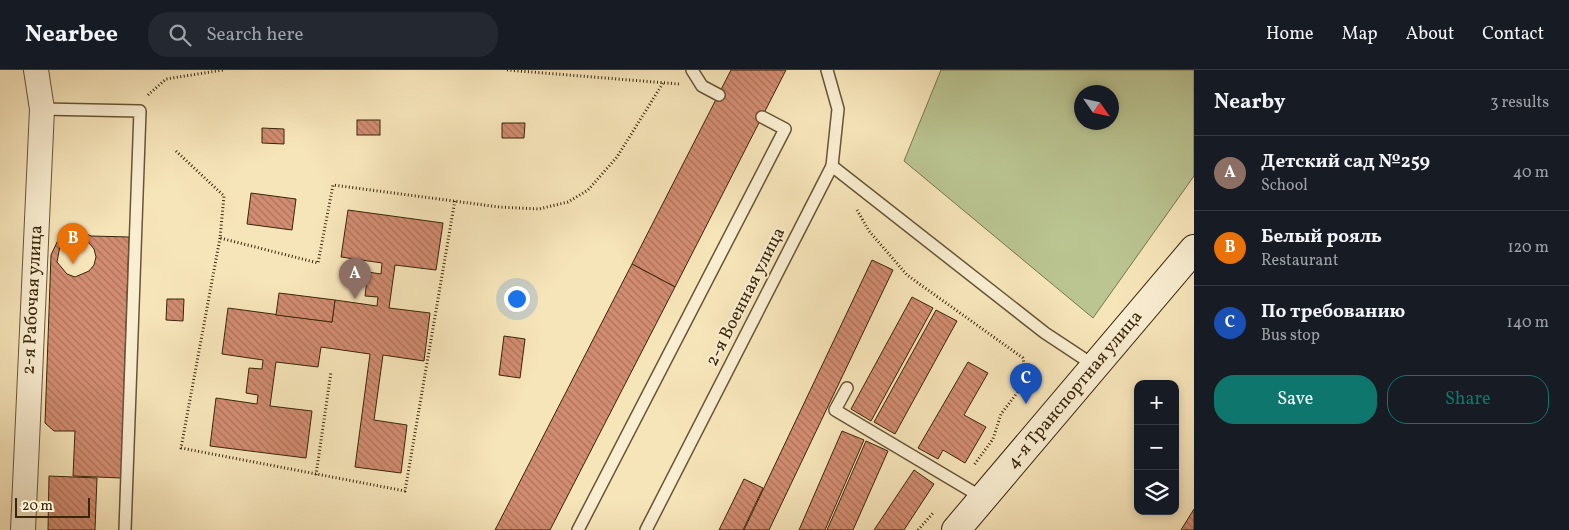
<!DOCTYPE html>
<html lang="en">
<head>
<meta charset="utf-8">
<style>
	:root { --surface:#171b24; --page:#242831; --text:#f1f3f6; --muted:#9ea1a6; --line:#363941; --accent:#0f766e }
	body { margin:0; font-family:Vollkorn,serif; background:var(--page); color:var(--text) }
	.controls { position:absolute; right:15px; bottom:15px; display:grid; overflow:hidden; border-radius:10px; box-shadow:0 2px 8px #0003 }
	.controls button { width:45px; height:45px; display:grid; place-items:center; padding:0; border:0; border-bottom:1px solid var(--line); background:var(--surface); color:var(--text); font:25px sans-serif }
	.compass { position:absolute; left:1074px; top:15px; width:45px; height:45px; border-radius:50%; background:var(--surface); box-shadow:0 2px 8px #0003; rotate:124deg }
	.scale { position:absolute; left:15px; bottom:12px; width:75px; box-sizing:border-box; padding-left:5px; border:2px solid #392508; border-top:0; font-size:14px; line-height:18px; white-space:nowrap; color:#392508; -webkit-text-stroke:4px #faeed2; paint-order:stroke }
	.you { position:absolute; left:516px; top:228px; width:18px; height:18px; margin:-12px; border:4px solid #fff; border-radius:50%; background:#1a73e8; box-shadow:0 0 0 8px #1a73e833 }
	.badge { display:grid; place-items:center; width:32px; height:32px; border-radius:50%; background:var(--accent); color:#fff; font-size:16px; font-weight:700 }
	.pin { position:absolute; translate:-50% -41px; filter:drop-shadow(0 1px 2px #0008) }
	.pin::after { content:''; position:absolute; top:26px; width:18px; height:15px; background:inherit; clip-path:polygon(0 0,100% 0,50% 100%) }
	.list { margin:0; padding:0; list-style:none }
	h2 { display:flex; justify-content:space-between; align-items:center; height:65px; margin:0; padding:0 20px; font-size:21px }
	h2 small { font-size:16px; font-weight:400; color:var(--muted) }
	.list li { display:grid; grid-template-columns:32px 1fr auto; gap:15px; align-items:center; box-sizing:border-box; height:75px; padding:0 20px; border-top:1px solid var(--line) }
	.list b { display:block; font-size:19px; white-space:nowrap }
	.list p { margin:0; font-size:16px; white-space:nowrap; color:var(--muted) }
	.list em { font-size:16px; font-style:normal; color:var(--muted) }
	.actions { display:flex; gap:10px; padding:15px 20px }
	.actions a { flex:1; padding:11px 0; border:1px solid var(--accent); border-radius:20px; text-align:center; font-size:18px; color:var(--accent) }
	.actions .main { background:var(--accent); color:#fff }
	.icon { flex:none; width:28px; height:28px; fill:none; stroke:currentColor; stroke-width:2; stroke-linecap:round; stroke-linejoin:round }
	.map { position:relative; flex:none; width:1194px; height:460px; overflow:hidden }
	header { display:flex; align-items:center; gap:30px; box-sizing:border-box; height:70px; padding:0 25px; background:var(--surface); border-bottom:1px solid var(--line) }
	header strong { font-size:24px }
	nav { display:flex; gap:28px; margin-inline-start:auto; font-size:18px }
	.search { width:350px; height:45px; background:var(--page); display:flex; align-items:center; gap:12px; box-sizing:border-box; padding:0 18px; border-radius:20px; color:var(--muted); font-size:19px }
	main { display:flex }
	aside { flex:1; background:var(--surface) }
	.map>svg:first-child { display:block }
	.grass { fill:#bac592; stroke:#7a754d; fill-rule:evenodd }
	.building { fill:url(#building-back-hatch); stroke:#392508; fill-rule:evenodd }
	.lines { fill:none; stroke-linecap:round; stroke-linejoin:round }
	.lane-casing { stroke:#685534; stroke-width:14 }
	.street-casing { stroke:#685534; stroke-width:26 }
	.secondary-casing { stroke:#392508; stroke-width:30 }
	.path { stroke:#392508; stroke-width:3; stroke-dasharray:1 2.5; stroke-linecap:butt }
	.lane { stroke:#faeed2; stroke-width:11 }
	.street { stroke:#faeed2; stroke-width:24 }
	.secondary { stroke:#faeed2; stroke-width:28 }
	.labels { text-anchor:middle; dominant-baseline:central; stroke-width:4; stroke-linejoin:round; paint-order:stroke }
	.street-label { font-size:18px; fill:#392508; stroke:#faeed2 }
</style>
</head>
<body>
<header>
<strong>Nearbee</strong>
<div class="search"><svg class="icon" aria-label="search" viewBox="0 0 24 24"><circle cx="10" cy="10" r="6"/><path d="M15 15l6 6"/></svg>Search here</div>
<nav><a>Home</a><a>Map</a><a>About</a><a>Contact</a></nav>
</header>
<main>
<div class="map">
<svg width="1194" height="460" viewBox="0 0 1194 460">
	<defs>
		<pattern id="building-back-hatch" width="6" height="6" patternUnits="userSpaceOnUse" patternTransform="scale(1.25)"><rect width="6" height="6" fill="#d28c71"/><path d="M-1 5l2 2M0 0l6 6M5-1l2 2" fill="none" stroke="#ab725b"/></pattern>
	</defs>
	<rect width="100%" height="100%" fill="#f7e5ba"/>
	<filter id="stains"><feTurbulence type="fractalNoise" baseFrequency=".004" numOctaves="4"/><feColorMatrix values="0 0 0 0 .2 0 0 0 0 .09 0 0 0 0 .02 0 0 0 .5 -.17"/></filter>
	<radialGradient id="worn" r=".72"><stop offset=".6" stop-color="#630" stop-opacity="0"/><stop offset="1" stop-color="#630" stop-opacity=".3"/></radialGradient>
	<!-- grass -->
	<path class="grass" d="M941,0H1194V106L1093,248L904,91ZM1082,22H1112V52H1082Z"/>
	<!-- building -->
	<g class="building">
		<polygon points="731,0 786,0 675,217 632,194"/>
		<rect x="357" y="50" width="23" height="15"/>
		<polygon points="502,53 525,53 524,68 502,68"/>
		<polygon points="262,58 284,59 284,74 262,73"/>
		<polygon points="251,123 296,129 292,160 247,154"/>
		<polygon points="348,140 443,153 436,200 395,195 389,238 430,243 424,291 383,285 374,350 407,355 401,403 355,397 370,284 321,277 318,297 276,292 270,336 312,341 306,388 210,376 216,328 257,334 258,325 246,323 249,298 262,299 263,290 222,284 228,238 332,252 335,230 377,236 378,227 365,226 368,202 381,204 382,193 341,187"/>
		<path d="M79,160L91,166L129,167L121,408L73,406L75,361H54L45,353L51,185L59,168L70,161ZM74,168L89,173L94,179L96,187L94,195L89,201L75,207L67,204L57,192L60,176L66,171Z"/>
		<polygon points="872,190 893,200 769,460 744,460"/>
		<polygon points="632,194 675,217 550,460 495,460"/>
		<polygon points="279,223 335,230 332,252 276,245"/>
		<polygon points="912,227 933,238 871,351 851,339"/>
		<polygon points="167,229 184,229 183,251 166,250"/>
		<polygon points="936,240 957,251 895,364 874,352"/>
		<polygon points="504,266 525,269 520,308 499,305"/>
		<polygon points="968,292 988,303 964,345 986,357 965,393 943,380 938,389 918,378"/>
		<polygon points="842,361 864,370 825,460 799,460"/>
		<polygon points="866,371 888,381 853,460 827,460"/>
		<polygon points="914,400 934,414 904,460 874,460"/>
		<polygon points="49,406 97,408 95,460 48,460"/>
		<polygon points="744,409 763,418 743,460 719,460"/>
		<polygon points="1194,439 1194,460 1181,460"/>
	</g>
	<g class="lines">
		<!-- lane casing -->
		<g class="lane-casing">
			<g id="lane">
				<polyline points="692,0 702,16 719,25"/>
				<polyline points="42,39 140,41 125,460"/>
				<polyline points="832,96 1045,263 1095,296"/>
				<polyline points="847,318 835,340 983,428"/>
				<polyline points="578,460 785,59 762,47"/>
				<polyline points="646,460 832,96 838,39 827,0"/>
			</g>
		</g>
		<!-- street casing -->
		<g class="street-casing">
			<polyline id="street" points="23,460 42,39 36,0"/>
		</g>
		<!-- secondary casing -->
		<g class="secondary-casing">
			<polyline id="secondary" points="956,460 1194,179"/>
		</g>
		<!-- path -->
		<g class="path">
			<polyline points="507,0 679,14"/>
			<polyline points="148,25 166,9 223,0"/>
			<polyline points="176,81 224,126 220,168 318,193 333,115 499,137 539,139 568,132 588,120 617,87 663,13"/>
			<polyline points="857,140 869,161 907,205 1023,288 1027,310 1001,344 993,369 974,395"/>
			<polyline points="220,168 181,378 405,421 455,130"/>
			<polyline points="316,405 331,302"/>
			<polyline points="918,460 934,442"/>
		</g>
		<!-- lane -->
		<use href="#lane" class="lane"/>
		<!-- street -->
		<use href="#street" class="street"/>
		<!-- secondary -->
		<use href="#secondary" class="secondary"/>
	</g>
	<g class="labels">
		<!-- street labels -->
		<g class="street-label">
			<text transform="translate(746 227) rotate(-63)">2-я Военная улица</text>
			<text transform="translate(33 230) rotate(-87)">2-я Рабочая улица</text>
			<text transform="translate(1075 320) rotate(-50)">4-я Транспортная улица</text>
		</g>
	</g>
	<rect width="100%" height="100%" filter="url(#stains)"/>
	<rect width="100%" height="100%" fill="url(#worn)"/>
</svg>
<div class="controls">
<button>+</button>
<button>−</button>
<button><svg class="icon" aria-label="layers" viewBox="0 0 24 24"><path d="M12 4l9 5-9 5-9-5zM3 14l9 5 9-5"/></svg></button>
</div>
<svg class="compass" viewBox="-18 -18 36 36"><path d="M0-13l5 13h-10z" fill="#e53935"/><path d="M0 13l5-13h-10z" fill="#9ea1a6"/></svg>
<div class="scale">20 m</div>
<div class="you"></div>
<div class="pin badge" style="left:355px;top:229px;background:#8d6e63">A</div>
<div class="pin badge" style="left:73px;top:194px;background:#e8710a">B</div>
<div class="pin badge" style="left:1026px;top:334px;background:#1a4fb4">C</div>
</div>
<aside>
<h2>Nearby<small>3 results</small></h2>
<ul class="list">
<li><span class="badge" style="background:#8d6e63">A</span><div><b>Детский сад №259</b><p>School</p></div><em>40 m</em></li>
<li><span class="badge" style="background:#e8710a">B</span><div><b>Белый рояль</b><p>Restaurant</p></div><em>120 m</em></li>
<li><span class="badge" style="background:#1a4fb4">C</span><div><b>По требованию</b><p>Bus stop</p></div><em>140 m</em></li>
</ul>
<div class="actions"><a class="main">Save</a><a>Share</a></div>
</aside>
</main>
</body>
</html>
